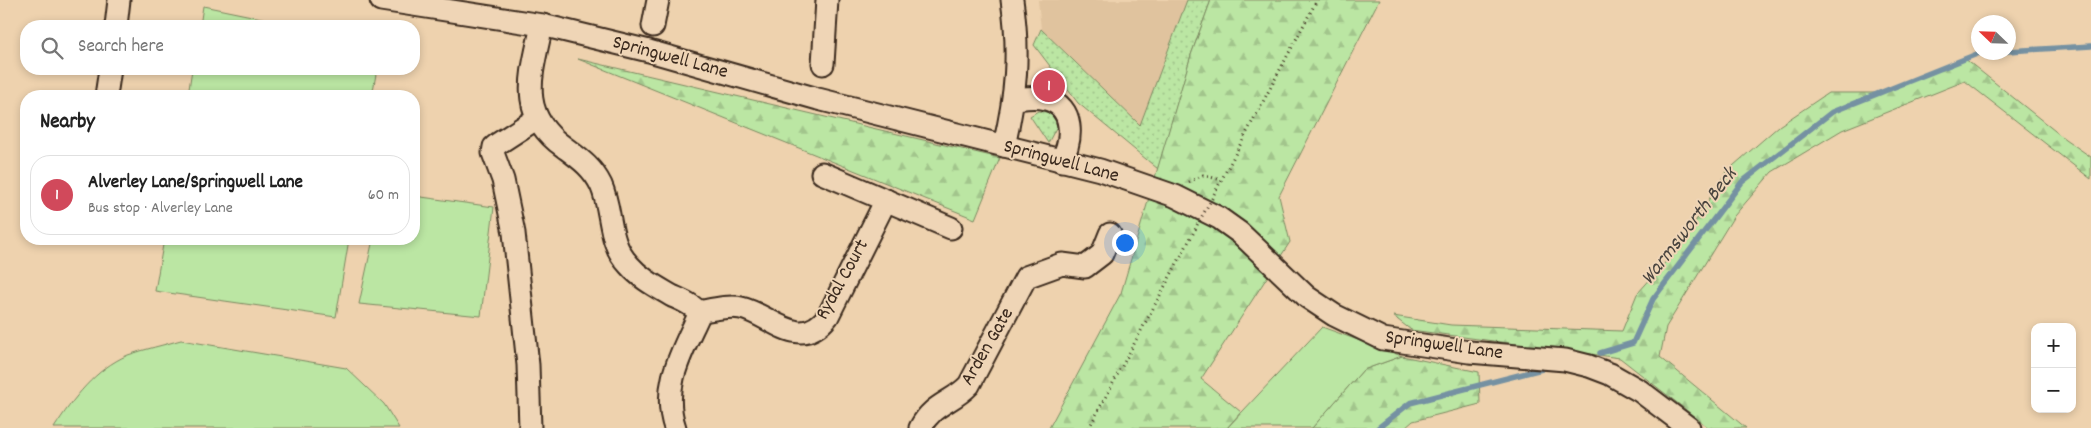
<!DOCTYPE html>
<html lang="en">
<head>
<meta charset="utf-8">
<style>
	:root { --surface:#fff; --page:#f2f2f2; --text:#222; --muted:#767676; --line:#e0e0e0; --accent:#d1495b }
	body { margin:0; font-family:Dekko,sans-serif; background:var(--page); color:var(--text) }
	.controls { position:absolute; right:15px; bottom:15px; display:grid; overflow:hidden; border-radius:10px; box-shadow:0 2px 8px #0003 }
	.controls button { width:45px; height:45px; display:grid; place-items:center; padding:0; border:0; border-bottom:1px solid var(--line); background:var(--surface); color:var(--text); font:25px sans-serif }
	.compass { position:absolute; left:1971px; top:15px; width:45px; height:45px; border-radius:50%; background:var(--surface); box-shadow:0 2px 8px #0003; rotate:293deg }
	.you { position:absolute; left:1124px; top:242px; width:18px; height:18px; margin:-12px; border:4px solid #fff; border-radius:50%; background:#1a73e8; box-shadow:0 0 0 8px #1a73e833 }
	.badge { display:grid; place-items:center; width:32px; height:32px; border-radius:50%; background:var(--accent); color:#fff; font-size:16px; font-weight:700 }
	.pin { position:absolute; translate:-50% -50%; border:2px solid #fff; box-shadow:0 1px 5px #0006 }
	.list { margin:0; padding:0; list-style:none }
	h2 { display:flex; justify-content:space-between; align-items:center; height:65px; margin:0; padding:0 20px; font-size:21px }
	h2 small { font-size:16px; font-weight:400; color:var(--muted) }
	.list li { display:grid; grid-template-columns:32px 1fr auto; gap:15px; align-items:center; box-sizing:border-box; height:80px; margin:0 10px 10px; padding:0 10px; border:1px solid var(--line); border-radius:20px }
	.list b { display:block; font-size:19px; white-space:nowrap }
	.list p { margin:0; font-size:16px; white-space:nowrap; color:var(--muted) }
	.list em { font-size:16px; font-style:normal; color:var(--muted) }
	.icon { flex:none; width:28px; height:28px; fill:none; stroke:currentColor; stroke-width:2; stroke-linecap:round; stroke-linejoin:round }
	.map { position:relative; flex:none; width:2091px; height:428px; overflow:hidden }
	.search { position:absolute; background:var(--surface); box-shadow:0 2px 8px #0003; left:20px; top:20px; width:400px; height:55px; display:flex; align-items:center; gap:12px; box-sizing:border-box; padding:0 18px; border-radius:20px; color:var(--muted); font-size:19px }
	.panel { position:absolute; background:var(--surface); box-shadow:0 2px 8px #0003; left:20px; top:90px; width:400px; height:155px; border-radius:20px }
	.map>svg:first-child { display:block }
	.built { fill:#e0c39e }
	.grass { fill:url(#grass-dots); stroke:#7b8860 }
	.forest { fill:url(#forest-firs); stroke:#7b8860 }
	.garden { fill:#bbe6a3; stroke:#7b8860 }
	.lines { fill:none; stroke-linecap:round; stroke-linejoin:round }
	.stream { stroke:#7491a2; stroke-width:5.5 }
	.minor-casing { stroke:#3b2a1e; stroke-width:25 }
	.path { stroke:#3b2a1e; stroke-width:3; stroke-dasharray:1 4; stroke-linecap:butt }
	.minor { stroke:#efd5b6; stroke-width:21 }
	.path-bridge { stroke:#3b2a1e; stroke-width:3; stroke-dasharray:1 4; stroke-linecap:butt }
	.labels { text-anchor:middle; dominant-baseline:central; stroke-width:4; stroke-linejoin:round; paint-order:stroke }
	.street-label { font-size:20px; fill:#3b2a1e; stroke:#efd5b6 }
	.water-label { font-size:21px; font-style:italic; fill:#49443f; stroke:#efd5b6 }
</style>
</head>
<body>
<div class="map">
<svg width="2091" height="428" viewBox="0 0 2091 428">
	<defs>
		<pattern id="grass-dots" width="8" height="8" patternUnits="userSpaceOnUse" patternTransform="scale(1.25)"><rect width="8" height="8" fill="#bbe6a3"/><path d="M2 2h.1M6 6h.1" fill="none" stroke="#a2c58c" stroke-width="1.8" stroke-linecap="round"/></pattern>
		<pattern id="forest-firs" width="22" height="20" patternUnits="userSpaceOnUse" patternTransform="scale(1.25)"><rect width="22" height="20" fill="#bbe6a3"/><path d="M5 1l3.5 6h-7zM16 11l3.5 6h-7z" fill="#a2c58c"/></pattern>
	</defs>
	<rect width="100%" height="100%" fill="#eed2ae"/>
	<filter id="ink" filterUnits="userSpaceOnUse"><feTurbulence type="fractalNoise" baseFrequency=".02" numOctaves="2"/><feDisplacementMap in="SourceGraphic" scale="10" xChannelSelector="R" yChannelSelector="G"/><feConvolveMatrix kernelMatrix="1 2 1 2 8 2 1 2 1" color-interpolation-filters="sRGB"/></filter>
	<g filter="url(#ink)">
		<!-- built -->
		<polygon class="built" points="1038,0 1187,0 1140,126 1041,29"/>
		<!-- grass -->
		<g class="grass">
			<polygon points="1187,0 1211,0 1191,55 1158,169 1078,103 1034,45 1041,29 1140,125"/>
			<polygon points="1038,111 1047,112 1054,117 1057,126 1048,143 1030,116"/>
		</g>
		<!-- forest -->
		<g class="forest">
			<polygon points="1211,0 1379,0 1279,196 1290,242 1201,379 1241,412 1227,428 1049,428 1121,293 1191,55"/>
			<polygon points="1964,58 2065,139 2091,157 2091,179 1965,81 1842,130 1772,172 1734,216 1666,327 1660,357 1746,428 1709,428 1620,358 1411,330 1393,316 1451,325 1622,331 1637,294 1680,246 1726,172 1779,126 1828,93 1880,93"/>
			<polygon points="578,59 1000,158 975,219"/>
			<polygon points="1402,356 1479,372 1480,404 1413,421 1405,428 1312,428 1363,370"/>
		</g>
		<!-- garden -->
		<g class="garden">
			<polygon points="203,6 300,26 200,26"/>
			<polygon points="192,69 377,69 372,96 188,96"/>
			<polygon points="414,196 494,207 481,316 359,304 373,239 414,239"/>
			<polygon points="164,239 349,239 336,317 155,291"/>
			<polygon points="1322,327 1402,356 1363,370 1312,428 1227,428"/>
			<path d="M181,340L346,368L384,404L399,428H54C73,399 95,369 128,355C145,349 164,345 181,340Z"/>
		</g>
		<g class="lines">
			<!-- stream -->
			<g class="stream">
				<polyline points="2008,51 2091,46"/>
				<polyline points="1600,353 1633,343 1653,299 1742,182 1832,112 1982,52"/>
				<polyline points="1378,428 1410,403 1542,369"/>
			</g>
			<!-- minor casing -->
			<g class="minor-casing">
				<g id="minor">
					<polyline points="381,0 542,25 649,51 818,99 1100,170 1175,196 1219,218 1240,233 1307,297 1334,315 1383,339 1469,352 1565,360 1589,366 1610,374 1640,391 1689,428"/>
					<path d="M542,25C532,74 516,113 564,147C580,159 592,167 601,185C613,212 607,242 629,265C641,279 657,287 672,296C681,300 692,304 698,312V317C681,354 661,387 675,428"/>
					<polyline points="116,26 119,0"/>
					<polyline points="653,26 658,0"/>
					<polyline points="823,64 827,0"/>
					<polyline points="106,96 110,69"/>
					<path d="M1015,99C1025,98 1036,96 1046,99C1075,106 1073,140 1061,161"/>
					<path d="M1004,146C1016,94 1020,54 1012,0"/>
					<polyline points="822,173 951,228"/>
					<path d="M698,312C710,310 729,305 741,308C772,315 799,353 828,316L886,200"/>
					<polyline points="530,428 528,365 514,233 503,180 493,153 494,147 499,143 536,119"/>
					<path d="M920,428C933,403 952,403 969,385L1026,277L1062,264L1085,267L1102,254L1110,234"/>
				</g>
			</g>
			<!-- path -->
			<g class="path">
				<polyline points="1189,182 1203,175 1221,180"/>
				<polyline points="1214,194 1317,0"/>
				<polyline points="1089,428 1196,228"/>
			</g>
			<!-- minor -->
			<use href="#minor" class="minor"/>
			<!-- path-bridge -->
			<polyline class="path-bridge" points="1197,225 1214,195"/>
		</g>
	</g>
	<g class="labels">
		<!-- street labels -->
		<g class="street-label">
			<text transform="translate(670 58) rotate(15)">Springwell Lane</text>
			<text transform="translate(1061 162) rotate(15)">Springwell Lane</text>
			<text transform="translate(843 280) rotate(-61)">Rydal Court</text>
			<text transform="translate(1444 346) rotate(8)">Springwell Lane</text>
			<text transform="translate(988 347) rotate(-60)">Arden Gate</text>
		</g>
		<!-- water labels -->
		<g class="water-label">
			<text transform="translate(1690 227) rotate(-52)">Warmsworth Beck</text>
		</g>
	</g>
</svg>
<div class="controls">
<button>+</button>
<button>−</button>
</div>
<svg class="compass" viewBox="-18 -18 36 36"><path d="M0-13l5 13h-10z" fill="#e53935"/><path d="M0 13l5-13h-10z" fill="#767676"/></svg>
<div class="you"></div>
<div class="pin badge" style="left:1049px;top:86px">1</div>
<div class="search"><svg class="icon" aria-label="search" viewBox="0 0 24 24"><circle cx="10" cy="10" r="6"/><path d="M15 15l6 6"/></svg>Search here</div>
<section class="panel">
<h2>Nearby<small></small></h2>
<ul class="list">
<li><span class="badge">1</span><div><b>Alverley Lane/Springwell Lane</b><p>Bus stop · Alverley Lane</p></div><em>60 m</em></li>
</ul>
</section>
</div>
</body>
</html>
